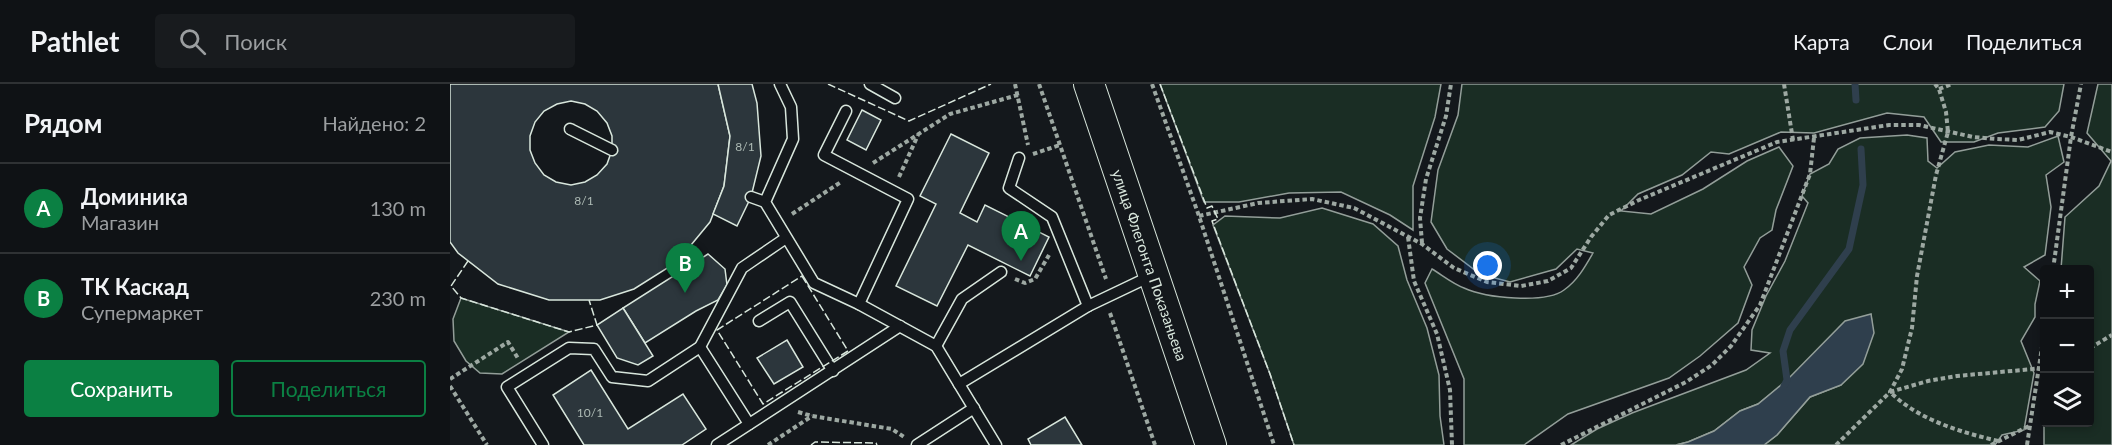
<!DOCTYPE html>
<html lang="ru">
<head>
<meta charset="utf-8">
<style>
	:root { --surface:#0f1215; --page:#181b1e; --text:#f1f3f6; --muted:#9b9ea0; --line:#2f3234; --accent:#0b8043 }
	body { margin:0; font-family:Lato,sans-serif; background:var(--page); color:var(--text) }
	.controls { position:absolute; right:18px; bottom:18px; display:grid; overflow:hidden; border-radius:6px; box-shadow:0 3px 9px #0003 }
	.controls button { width:54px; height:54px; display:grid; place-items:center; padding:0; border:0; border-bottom:2px solid var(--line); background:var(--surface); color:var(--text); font:30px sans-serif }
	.you { position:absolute; left:1038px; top:182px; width:21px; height:21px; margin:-15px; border:4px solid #fff; border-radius:50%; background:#1a73e8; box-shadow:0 0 0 9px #1a73e833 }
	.badge { display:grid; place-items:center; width:39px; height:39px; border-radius:50%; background:var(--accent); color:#fff; font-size:20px; font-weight:700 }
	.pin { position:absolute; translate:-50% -50px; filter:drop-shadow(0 2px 3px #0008) }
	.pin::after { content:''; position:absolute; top:32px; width:21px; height:18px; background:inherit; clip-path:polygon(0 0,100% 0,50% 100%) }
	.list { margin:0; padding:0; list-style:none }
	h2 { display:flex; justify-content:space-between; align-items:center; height:78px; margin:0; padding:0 24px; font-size:26px }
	h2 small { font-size:20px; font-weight:400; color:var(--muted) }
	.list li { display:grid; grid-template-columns:39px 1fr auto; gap:18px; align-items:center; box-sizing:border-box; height:90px; padding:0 24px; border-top:2px solid var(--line) }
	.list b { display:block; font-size:22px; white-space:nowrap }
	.list p { margin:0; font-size:20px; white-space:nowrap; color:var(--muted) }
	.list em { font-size:20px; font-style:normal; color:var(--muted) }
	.actions { display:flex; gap:12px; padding:18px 24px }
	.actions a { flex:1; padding:14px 0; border:2px solid var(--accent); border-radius:6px; text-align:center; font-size:21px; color:var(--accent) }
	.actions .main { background:var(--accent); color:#fff }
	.icon { flex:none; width:33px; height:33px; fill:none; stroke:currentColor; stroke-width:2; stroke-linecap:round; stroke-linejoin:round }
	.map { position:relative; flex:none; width:1662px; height:361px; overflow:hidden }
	header { display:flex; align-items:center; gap:36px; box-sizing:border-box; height:84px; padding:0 30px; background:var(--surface); border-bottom:2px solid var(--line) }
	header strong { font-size:28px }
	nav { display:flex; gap:33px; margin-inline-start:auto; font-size:21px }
	.search { width:420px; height:54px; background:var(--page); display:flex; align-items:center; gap:15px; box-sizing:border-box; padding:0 21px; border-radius:6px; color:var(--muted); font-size:22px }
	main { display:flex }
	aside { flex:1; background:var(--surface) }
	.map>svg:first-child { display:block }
	.green { fill:#1a2d24; stroke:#939e99; stroke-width:1.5 }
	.water { fill:#2f3f4d; stroke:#939e99; stroke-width:1.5 }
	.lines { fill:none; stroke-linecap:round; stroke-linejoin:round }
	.stream { stroke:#2f3f4d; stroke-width:7 }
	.building { fill:#2c363c; stroke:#d8e6dc; stroke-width:1.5; fill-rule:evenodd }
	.service-casing { stroke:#d8e6dc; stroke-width:13 }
	.secondary-casing { stroke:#d8e6dc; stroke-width:32 }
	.path { stroke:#9da8a2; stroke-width:4; stroke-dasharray:4.5 3; stroke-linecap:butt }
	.service { stroke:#14181c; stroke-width:10 }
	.secondary { stroke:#14181c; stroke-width:30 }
	.fence { stroke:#d8e6dc; stroke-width:1.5; stroke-dasharray:8 3; stroke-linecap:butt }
	.labels { text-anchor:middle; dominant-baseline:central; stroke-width:4.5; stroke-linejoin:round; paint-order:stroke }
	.number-label { font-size:12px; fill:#adbab4 }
	.street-label { font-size:15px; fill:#d8e6dc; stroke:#14181c }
</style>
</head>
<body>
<header>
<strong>Pathlet</strong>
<div class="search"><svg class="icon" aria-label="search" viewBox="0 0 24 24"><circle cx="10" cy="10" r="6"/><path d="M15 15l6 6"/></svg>Поиск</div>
<nav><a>Карта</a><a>Слои</a><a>Поделиться</a></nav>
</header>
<main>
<aside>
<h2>Рядом<small>Найдено: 2</small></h2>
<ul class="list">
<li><span class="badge">A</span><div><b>Доминика</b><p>Магазин</p></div><em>130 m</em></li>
<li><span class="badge">B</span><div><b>ТК Каскад</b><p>Супермаркет</p></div><em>230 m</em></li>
</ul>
<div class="actions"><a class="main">Сохранить</a><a>Поделиться</a></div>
</aside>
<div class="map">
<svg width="1662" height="361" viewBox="0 0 1662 361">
	<rect width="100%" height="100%" fill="#14181c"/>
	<!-- green -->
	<g class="green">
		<polygon points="710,0 991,0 985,33 963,102 963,146 940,131 891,108 839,109 789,118 754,118"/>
		<path d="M1012,0H1614L1609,27L1595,43L1548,49L1524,58H1491L1474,33L1437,29L1364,49L1331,48L1279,70L1261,68L1232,91L1188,110L1171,127L1201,130L1253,105L1297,77L1329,63L1343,82L1326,126L1322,146L1310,154L1294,183L1302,201L1288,239L1250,272L1219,294L1118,330L1074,361H1014V295L975,199L982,185C992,191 1003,200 1014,204C1036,214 1095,220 1114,206C1127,197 1135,183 1143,169L1127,165L1106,185L1060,198L1030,190L997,165L981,138L988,86L1008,31Z"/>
		<polygon points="1648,0 1662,0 1662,361 1594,361 1594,308 1594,338 1640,338 1640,186 1611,185 1615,133 1649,102 1661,77 1637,49"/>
		<polygon points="1457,51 1477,54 1478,77 1487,84 1505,68 1539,61 1578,63 1608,52 1614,78 1596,91 1601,123 1595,171 1574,183 1590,197 1585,220 1585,233 1571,257 1584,289 1574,346 1552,351 1545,361 1314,361 1327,351 1360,313 1391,301 1423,249 1421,231 1308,320 1290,327 1264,347 1238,358 1226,361 1121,361 1147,345 1182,329 1296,286 1320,269 1301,266 1302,246 1316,212 1335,177 1358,119 1352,112 1360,90 1379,80 1388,65 1410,54"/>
		<polygon points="872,124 923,140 948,162 957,196 977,244 989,291 990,332 994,361 844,361 820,290 763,141 775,132 830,134"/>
		<polygon points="11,214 119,248 52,290 30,289 16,277 4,257 3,235"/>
	</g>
	<!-- water -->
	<polygon class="water" points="1421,230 1424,249 1413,280 1391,301 1360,313 1327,351 1314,361 1226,361 1238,358 1264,347 1290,327 1308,320 1337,296 1395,237"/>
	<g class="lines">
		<!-- stream -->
		<g class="stream">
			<polyline points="1405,0 1406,16"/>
			<polyline points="1334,302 1337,296 1333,267 1340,246 1399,165 1413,101 1411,65"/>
		</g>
	</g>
	<!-- building -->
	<g class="building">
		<path d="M0,0H268L280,52L274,102L260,138L227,178L184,205L150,216H99L48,200L8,169L0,158ZM121,17L135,20L147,27L157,39L162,52V66L157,80L147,91L135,98L121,101L106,98L94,91L85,79L80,66V52L85,38L94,27L107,20Z"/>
		<polygon points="268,0 302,0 307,19 311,72 301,113 287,142 263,130 274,102 280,52"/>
		<polygon points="412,26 431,36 416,66 397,56"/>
		<polygon points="501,50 539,69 510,129 527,138 535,121 599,153 580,192 518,161 487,222 446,202 486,120 470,112"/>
		<polygon points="258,170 275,185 277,201 268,216 246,227 195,259 173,224"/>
		<polygon points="173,224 203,272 188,281 167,274 147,241"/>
		<polygon points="337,256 353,283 324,300 307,274"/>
		<polygon points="141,286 178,345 233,310 256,345 232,361 134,361 103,311"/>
		<polygon points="615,333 632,361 581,361 578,355"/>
	</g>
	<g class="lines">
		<!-- service casing -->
		<g class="service-casing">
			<g id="service">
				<polyline points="330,0 341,23 343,55 315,118 364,199 409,220 486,262 546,361"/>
				<polyline points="420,0 445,14"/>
				<polyline points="396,27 374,71 458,115 409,220"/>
				<polyline points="120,45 162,66"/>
				<polyline points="569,74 559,104 602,133 638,222"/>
				<polyline points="301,113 315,118"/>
				<polyline points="309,237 340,218 383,287"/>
				<polyline points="486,262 512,215 551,188"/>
				<polyline points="250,263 299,340"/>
				<polyline points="509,300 638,222 703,191"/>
				<polyline points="93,361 57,303 119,264 144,265 162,293 198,297 250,263 292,184 336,154"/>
				<polyline points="267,361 450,242"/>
				<polyline points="467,361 524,324"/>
			</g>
		</g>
		<!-- secondary casing -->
		<g class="secondary-casing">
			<polyline id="secondary" points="639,0 761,361"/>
		</g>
		<!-- path -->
		<g class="path">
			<polyline points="565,0 578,61"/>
			<polyline points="589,0 656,195"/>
			<polyline points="702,0 749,132 824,361"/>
			<polyline points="1334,0 1343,56"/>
			<polyline points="1489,5 1502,0"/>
			<polyline points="583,70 610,61"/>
			<polyline points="423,79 500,30 568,11"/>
			<polyline points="449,93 468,51"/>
			<polyline points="342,130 391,98"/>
			<polyline points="749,132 808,119 862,115 904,124 972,160 1004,184 1037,198 1071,202 1098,197 1121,184 1141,153 1159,131 1189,116 1327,58 1439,41 1469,41 1523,53 1547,55 1568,56 1600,48 1621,53 1662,68"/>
			<polyline points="958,153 964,197 987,250 1000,306 1002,361"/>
			<polyline points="972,159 970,134 976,95 996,32 1001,0"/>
			<polyline points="1603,186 1621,53 1631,0"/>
			<polyline points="565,195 575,199 585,195 599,171"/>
			<polyline points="660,229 705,361"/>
			<polyline points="1640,264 1662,251"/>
			<polyline points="0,295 58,258 69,276"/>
			<polyline points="0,302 37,361"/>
			<polyline points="348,328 362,332 442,345 454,353"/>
			<path d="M1548,357C1510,348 1469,336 1440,308L1478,297L1507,292L1594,284"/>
			<polyline points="318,361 362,332"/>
			<polyline points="1111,361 1236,298 1262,281 1281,262 1310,221 1360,90 1364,54"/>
			<polyline points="1386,361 1440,308 1452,285 1462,244 1467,192 1486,91 1498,48 1496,28 1489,5 1485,0"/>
			<polyline points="1541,361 1579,342"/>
			<polyline points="1577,361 1594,250"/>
		</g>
		<!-- service -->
		<use href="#service" class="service"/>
		<!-- secondary -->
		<use href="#secondary" class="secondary"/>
		<!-- fence -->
		<g class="fence">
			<polyline points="378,0 459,37 541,0"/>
			<polyline points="710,0 757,124 762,122 768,135 762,137 820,290 844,361"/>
			<polyline points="18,177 1,202 11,214 119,248 147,241 139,216"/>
			<polygon points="352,192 398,267 313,320 267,246"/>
			<polyline points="361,361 365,358 426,359 427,361"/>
		</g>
	</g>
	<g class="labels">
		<!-- number labels -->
		<g class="number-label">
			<text x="295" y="62">8/1</text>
			<text x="134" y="116">8/1</text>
			<text x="140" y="328">10/1</text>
		</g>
		<!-- street labels -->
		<g class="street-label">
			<text transform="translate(700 181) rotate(71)">улица Флегонта Показаньева</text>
		</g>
	</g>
</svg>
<div class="controls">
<button>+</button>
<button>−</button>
<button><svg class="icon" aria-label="layers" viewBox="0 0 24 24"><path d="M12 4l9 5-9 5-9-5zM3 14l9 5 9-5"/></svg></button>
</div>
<div class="you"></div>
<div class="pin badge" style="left:571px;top:177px">A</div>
<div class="pin badge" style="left:235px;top:209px">B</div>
</div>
</main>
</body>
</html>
